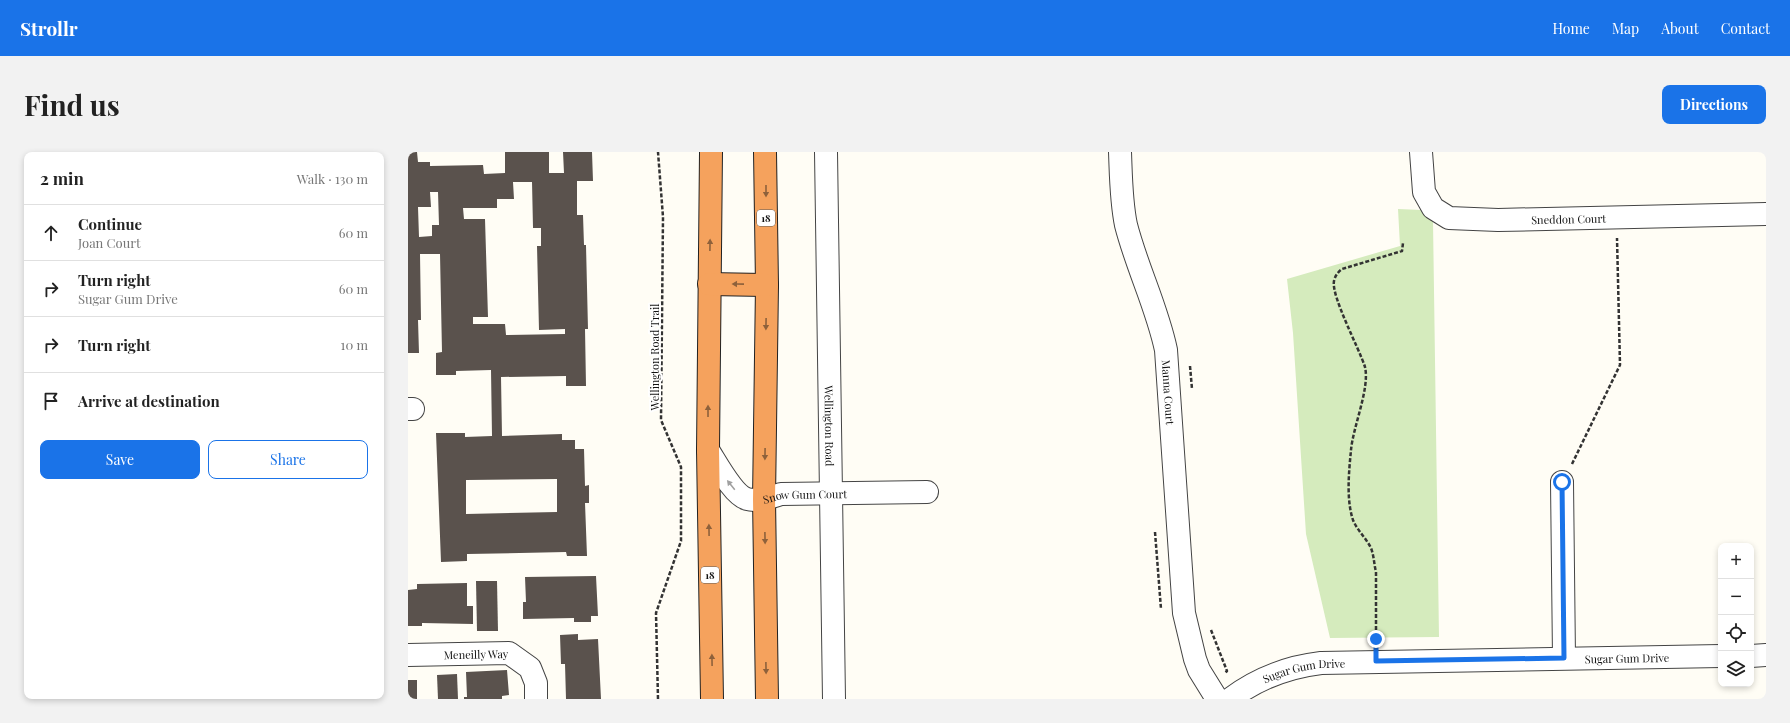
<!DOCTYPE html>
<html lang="en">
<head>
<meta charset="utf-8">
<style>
	:root { --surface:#fff; --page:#f2f2f2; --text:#222; --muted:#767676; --line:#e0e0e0; --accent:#1a73e8 }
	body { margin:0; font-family:"Playfair Display",serif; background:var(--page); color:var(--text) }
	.controls { position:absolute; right:12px; bottom:12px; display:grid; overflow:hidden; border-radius:8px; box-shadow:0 2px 6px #0003 }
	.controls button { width:36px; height:36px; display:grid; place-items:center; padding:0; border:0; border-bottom:1px solid var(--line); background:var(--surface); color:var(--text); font:20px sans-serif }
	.stop { position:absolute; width:12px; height:12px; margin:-9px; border:3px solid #1a73e8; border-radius:50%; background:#fff }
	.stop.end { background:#1a73e8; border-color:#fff; box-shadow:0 1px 4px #0008 }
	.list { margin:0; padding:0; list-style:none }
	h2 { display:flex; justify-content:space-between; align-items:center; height:52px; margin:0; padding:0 16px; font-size:17px }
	h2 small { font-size:13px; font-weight:400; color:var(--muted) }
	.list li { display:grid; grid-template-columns:26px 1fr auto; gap:12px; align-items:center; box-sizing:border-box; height:56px; padding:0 16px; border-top:1px solid var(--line) }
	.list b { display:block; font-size:15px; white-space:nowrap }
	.list p { margin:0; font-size:13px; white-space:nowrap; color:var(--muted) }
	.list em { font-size:13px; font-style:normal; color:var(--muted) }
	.actions { display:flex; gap:8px; padding:12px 16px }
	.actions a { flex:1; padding:9px 0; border:1px solid var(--accent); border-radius:8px; text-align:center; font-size:14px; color:var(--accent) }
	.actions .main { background:var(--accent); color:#fff }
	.icon { flex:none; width:22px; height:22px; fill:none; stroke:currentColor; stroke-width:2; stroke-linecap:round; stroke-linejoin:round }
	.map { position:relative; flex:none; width:1358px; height:547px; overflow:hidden; border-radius:8px }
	header { display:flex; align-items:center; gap:24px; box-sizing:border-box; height:56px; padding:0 20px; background:var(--accent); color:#fff }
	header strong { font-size:19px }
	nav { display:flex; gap:22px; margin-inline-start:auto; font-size:14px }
	.intro { display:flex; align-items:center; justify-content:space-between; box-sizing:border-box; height:96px; padding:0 24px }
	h1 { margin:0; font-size:28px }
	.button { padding:10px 18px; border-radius:8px; background:var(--accent); color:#fff; font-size:14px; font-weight:700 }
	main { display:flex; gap:24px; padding:0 24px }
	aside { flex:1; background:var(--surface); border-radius:8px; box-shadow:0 2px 6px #0003 }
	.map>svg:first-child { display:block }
	.green { fill:#d5ebbd }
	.building { fill:#5a524d; fill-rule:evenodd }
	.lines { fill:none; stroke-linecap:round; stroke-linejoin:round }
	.minor-casing { stroke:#444; stroke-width:24 }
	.highway-casing { stroke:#222; stroke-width:24 }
	.path { stroke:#333; stroke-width:2.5; stroke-dasharray:4 2; stroke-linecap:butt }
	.minor { stroke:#fff; stroke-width:22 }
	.highway { stroke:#f5a25d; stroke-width:22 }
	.oneway { fill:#8e613b }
	.oneway2 { fill:#a0a0a0 }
	.route { stroke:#1a73e8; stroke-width:5 }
	.labels { text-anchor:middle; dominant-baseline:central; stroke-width:4; stroke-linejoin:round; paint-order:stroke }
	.shield { fill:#fff; stroke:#585858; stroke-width:1 }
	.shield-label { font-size:10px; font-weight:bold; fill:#111 }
	.street-label { font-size:11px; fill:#111; stroke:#fff }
</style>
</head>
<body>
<header>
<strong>Strollr</strong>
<nav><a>Home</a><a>Map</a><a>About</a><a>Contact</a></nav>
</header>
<div class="intro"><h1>Find us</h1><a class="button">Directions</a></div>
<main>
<aside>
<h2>2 min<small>Walk · 130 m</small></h2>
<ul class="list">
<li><svg class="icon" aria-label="ahead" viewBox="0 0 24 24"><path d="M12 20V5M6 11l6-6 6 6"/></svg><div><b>Continue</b><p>Joan Court</p></div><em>60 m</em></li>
<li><svg class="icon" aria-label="right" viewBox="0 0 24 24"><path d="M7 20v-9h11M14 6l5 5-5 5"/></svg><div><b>Turn right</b><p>Sugar Gum Drive</p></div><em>60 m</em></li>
<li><svg class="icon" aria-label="right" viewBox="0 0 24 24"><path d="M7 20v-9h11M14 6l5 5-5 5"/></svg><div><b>Turn right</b></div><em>10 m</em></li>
<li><svg class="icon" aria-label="arrive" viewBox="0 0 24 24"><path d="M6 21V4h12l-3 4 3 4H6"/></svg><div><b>Arrive at destination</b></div></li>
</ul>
<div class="actions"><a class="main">Save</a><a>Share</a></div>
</aside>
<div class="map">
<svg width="1358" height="547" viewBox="0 0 1358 547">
	<rect width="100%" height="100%" fill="#fffdf5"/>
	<!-- green -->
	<polygon class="green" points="990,57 1014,58 1025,69 1031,485 922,486 898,382 885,181 879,127 992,94"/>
	<!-- building -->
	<g class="building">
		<path d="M0,0H9L10,10H22V14L75,13L76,22L97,21V0H141V21H156L155,0H184L185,29H169V63H175L176,93H178L180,177H177L178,234H158V224L93,225L94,284L154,282V288H167V297H176L177,334L181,333V351H177L179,404H159L158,400L59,402V409L33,410L28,281H57V285L84,284L83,218L48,219V223H28V201L34,200L32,102H12L13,168H10L11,201H0ZM105,30H124L125,76H133V94H129L131,178L157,177V182L98,183L97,172H65V165H80L77,67H56L55,56H89V47H106ZM22,40H30L31,73H24V84L11,85L10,55H23ZM149,327V360L58,362V328Z"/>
		<polygon points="188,424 190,464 183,464 183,470 166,470 166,466 115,467 115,450 118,450 117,425"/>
		<polygon points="68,429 89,429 90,479 69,479"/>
		<polygon points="59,431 59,454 65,454 65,472 14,471 14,474 0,474 0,438 9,437 9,432"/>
		<polygon points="170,482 170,488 190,487 193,547 158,547 157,512 153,512 152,483"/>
		<polygon points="99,518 101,543 94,544 94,547 56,547 56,545 59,545 58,520"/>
		<polygon points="49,522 50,547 30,547 29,523"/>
		<rect x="0" y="528" width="9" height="19"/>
	</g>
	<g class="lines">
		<!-- minor casing -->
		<g class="minor-casing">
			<g id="minor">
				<path id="s1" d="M418,0L426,547"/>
				<path id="s2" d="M712,0C713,25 713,49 718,73C729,116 749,155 758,198L776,461L787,507L791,518L809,547"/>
				<path id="s3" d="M1013,0L1016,40L1025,56L1041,66L1090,68L1358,62"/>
				<polyline points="0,257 5,257"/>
				<path id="s4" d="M300,298C308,310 325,343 339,347C350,350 363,345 373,342L519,340"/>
				<polyline points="1154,330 1156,506"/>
				<path id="s5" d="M0,503L101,501L122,516L128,531V547"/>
				<polyline points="1343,504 1358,503"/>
				<path id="s6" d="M822,547C850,526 879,515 913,511L1313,504"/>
			</g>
		</g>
		<!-- highway casing -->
		<g class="highway-casing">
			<g id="highway">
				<polyline points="303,0 300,298 304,547"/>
				<polyline points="357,0 359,133 356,347 359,547"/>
				<polyline points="301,132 359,133"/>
			</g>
		</g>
		<!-- path -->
		<g class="path">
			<polyline points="782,214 784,237"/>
			<polyline points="1164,312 1212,213 1209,86"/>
			<polyline points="747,380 753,457"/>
			<polyline points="803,478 819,519 817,521"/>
			<path d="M968,490V420C966,412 966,404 963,396C958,386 949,378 945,368C938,347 941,319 943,298C945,275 962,236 957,215C951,196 923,144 926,129C927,124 930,120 934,117L994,99L995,91"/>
			<polyline points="250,547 248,461 273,389 273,315 253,268 255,65 250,0"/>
		</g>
		<!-- minor -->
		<use href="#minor" class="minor"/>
		<!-- highway -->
		<use href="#highway" class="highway"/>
	</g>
	<!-- one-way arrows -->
	<defs><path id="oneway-solid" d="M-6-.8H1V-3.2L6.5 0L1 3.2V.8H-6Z"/></defs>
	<g class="oneway">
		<use href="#oneway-solid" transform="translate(358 39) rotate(90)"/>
		<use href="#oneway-solid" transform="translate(302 93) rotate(-89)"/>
		<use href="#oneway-solid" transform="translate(330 132) rotate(-179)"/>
		<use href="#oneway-solid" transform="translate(358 172) rotate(91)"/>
		<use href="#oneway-solid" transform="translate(300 259) rotate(-90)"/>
		<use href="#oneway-solid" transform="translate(357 302) rotate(91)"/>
		<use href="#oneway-solid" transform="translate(301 378) rotate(-91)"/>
		<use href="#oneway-solid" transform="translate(357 386) rotate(89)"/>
		<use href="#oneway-solid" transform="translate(304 508) rotate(-91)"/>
		<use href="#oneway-solid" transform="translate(358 516) rotate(89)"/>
	</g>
	<use class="oneway2" href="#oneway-solid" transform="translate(323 333) rotate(-129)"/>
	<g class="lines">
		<!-- route -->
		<polyline class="route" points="968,487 968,509 1156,506 1154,330"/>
	</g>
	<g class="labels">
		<!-- shield labels -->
		<g class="shield">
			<rect x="349" y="58" width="18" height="16" rx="3"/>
			<rect x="293" y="415" width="18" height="16" rx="3"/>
		</g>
		<g class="shield-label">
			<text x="358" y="66">18</text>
			<text x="302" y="423">18</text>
		</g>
		<!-- street labels -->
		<g class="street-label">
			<text stroke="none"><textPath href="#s3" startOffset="197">Sneddon Court</textPath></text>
			<text transform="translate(246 205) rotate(-90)">Wellington Road Trail</text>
			<text stroke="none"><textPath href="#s2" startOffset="247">Manna Court</textPath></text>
			<text stroke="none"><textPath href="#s1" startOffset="274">Wellington Road</textPath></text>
			<text stroke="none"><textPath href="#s4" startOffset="122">Snow Gum Court</textPath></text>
			<text stroke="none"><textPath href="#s5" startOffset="68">Meneilly Way</textPath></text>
			<text stroke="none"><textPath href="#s6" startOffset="405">Sugar Gum Drive</textPath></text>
			<text stroke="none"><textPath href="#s6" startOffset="81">Sugar Gum Drive</textPath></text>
		</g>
	</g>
</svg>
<div class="controls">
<button>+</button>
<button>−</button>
<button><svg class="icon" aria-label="locate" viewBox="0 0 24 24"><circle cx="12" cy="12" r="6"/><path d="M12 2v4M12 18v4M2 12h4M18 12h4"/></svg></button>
<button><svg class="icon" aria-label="layers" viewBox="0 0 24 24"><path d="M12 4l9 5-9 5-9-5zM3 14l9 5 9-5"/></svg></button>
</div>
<div class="stop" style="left:1154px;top:330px"></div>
<div class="stop end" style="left:968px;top:487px"></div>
</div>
</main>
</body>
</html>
